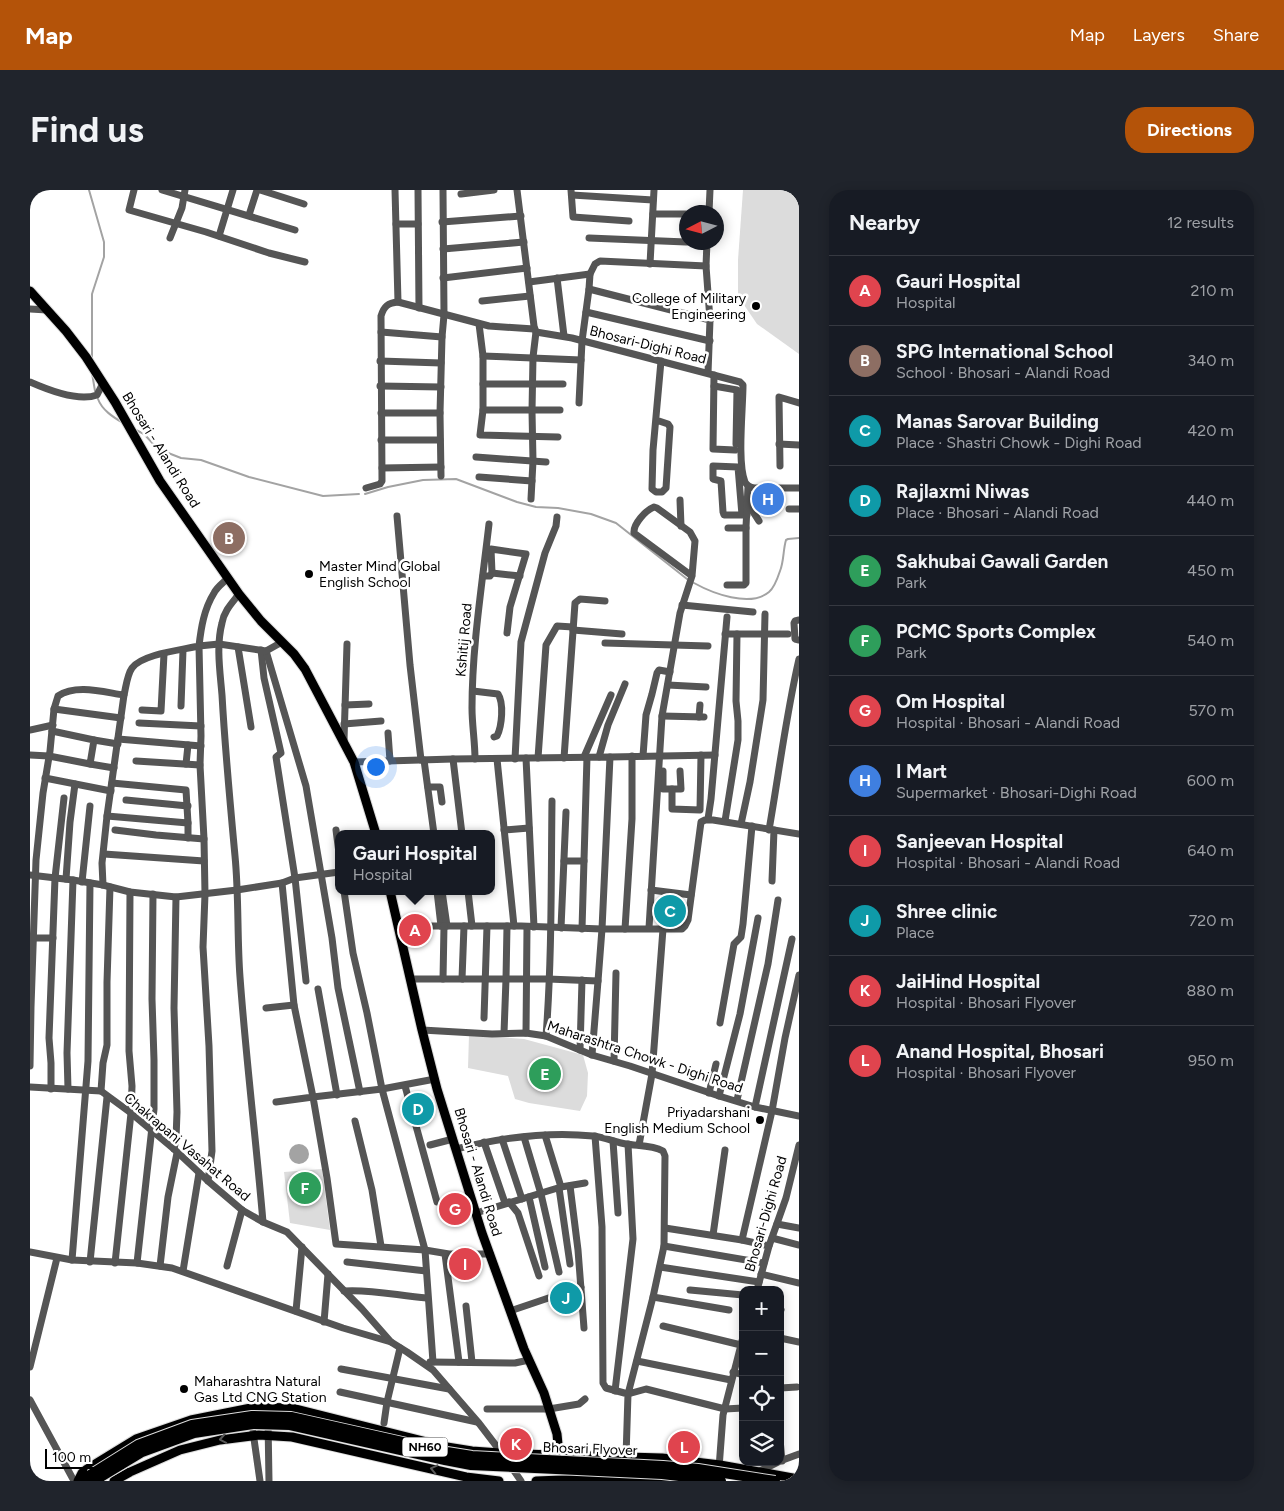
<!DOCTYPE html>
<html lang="en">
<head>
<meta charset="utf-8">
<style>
	:root { --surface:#171b24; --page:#20242c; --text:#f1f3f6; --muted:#9ea1a6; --line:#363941; --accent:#b45309 }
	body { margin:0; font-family:Figtree,sans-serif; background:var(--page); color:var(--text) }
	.controls { position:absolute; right:15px; bottom:15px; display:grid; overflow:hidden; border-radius:10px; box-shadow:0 2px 12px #0003 }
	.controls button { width:45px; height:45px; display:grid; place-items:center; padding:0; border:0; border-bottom:1px solid var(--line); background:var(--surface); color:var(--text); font:25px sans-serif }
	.compass { position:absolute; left:649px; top:15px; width:45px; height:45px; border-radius:50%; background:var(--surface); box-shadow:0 2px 12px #0003; rotate:264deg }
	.scale { position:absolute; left:15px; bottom:12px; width:79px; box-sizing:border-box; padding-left:5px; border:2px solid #000; border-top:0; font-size:14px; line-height:18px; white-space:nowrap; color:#000; -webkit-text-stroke:4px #fff; paint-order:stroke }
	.you { position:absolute; left:345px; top:576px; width:18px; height:18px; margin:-12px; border:4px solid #fff; border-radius:50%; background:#1a73e8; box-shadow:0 0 0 8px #1a73e833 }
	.badge { display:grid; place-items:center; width:32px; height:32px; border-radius:50%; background:var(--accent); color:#fff; font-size:16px; font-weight:700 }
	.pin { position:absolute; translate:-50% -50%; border:2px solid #fff; box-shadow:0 1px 5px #0006 }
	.popup { position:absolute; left:305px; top:640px; width:160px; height:65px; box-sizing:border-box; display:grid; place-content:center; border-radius:10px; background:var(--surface); filter:drop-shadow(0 1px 4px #0005); font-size:16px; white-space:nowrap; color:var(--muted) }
	.popup b { font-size:19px; color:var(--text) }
	.popup::after { content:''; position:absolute; left:50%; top:100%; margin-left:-10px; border:10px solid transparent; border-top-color:var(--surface) }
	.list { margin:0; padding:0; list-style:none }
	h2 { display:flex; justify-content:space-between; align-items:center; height:65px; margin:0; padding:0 20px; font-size:21px }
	h2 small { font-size:16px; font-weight:400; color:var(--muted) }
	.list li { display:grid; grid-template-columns:32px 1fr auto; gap:15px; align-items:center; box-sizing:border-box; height:70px; padding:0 20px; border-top:1px solid var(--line) }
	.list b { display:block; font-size:19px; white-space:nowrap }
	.list p { margin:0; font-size:16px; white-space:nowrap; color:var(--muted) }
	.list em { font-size:16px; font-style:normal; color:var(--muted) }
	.icon { flex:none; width:28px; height:28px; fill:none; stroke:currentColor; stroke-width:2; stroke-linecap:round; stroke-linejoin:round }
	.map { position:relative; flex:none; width:769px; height:1291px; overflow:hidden; border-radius:20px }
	header { display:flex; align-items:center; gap:30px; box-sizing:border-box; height:70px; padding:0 25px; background:var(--accent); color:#fff }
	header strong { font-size:24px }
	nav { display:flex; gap:28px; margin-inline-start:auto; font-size:18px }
	.intro { display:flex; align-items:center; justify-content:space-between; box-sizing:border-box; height:120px; padding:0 30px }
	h1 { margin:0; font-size:35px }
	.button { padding:12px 22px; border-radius:20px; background:var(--accent); color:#fff; font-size:18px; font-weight:700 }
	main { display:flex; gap:30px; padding:0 30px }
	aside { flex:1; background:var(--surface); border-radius:20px; box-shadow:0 2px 12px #0003 }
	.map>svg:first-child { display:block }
	.green { fill:#dcdcdc }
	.water { fill:#a3a3a3 }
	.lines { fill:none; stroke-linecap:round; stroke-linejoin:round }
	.stream { stroke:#a3a3a3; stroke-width:2 }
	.major-casing { stroke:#dbdbdb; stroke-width:11 }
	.highway-casing { stroke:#dbdbdb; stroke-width:12 }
	.minor { stroke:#555; stroke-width:7 }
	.major { stroke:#000; stroke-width:9 }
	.highway { stroke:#000; stroke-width:10 }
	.highway-bridge-casing { stroke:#dbdbdb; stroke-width:12; stroke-linecap:butt }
	.highway-bridge { stroke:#000; stroke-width:10 }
	.oneway { stroke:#595959 }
	.poi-dot { fill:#000; stroke:#fff; stroke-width:2 }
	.labels { text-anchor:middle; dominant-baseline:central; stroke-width:5; stroke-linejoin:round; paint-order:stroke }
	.shield { fill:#fff; stroke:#4c4c4c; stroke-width:1 }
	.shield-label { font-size:12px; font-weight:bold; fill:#000 }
	.poi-label { font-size:14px; fill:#000; stroke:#fff; text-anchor:end }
	.street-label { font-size:14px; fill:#000; stroke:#fff }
</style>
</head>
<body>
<header>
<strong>Map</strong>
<nav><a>Map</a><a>Layers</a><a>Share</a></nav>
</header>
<div class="intro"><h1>Find us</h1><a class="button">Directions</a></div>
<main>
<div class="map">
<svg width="769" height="1291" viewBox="0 0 769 1291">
	<rect width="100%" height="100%" fill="#fff"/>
	<!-- green -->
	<g class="green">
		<polygon points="713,0 769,0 769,164 727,134 708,106 708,70"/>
		<polygon points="439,845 494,849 553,865 558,883 557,906 550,921 499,913 485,909 478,886 438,878"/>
		<polygon points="292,979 300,1040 260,1033 254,982"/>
	</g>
	<!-- water -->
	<circle class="water" cx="269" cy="964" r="10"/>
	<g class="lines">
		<!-- stream -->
		<g class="stream">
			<polyline points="59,0 74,52 74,67 62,104 62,169"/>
			<polyline points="62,183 65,201"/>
			<path d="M68,209C72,220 83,227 93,233"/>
			<polyline points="106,240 114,244 128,259 151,268 171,270 219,287 293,306 329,304"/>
			<polyline points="335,304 358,297 393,290 426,289 487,312 506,317 528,318 561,324 586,333 657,389"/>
			<path d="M664,393C682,403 720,418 739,402C744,398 748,387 750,381C754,371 753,360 756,350L758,349L769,348"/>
		</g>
		<!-- major casing -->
		<g class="major-casing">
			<g id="major">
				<polyline points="0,101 36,141 56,167 85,212 130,291 209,404 231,431 264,464 275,479 324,572 346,644"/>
				<polyline points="360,701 392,840 407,899 452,1043 494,1159 514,1203 527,1244 529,1265"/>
				<polyline points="491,1264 632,1268 690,1275 769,1289"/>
				<polyline points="48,1291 52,1283 57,1279 106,1249 161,1230 226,1217 262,1218 417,1257 442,1261 470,1263"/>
				<polyline points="84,1291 100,1282 150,1260 190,1250 229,1245 262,1247 436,1287 469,1291"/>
				<polyline points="506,1291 583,1288 639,1291"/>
			</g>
		</g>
		<!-- highway casing -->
		<g class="highway-casing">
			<polyline id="highway" points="50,1291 60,1285"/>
		</g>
		<!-- minor -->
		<g class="minor">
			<polyline points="104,0 99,20 176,42 239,63 275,72"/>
			<polyline points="132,0 265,40"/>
			<polyline points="230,0 274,14"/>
			<polyline points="365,0 368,112"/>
			<polyline points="388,0 389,118"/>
			<polyline points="487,0 504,136 506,142 503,167 502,221 503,271 501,309"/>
			<polyline points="541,0 543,27 599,31"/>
			<polyline points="431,4 464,0"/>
			<polyline points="542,5 623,10"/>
			<polyline points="679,22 680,0"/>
			<polyline points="623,24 656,24"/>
			<polyline points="219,25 227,0"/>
			<polyline points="412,32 491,26"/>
			<polyline points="366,34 388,34"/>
			<polyline points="189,46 203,0"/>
			<polyline points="140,48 152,18 155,0"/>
			<polyline points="559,48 656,52"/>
			<polyline points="660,52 677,53"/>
			<polyline points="677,52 676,76 680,130"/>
			<polyline points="413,59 494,52"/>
			<polyline points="620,74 624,0"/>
			<polyline points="413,88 497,78"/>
			<polyline points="527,88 534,146"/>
			<polyline points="499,92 560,84"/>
			<polyline points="559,99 680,130 678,183"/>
			<polyline points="452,111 500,106"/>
			<polyline points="0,119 17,120"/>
			<polyline points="556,122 680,151"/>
			<polyline points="449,134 453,166 453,220 450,245 528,247"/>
			<polyline points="351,142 412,147"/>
			<path d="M506,142L542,148L710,192L713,195C713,218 707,273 715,292C717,296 720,297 724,298H769"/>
			<polyline points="453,166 551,170"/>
			<polyline points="350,171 411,173"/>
			<polyline points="684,185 683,259 705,260"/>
			<path d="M0,192C18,200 48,212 67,205L73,193"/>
			<polyline points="453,194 533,194"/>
			<polyline points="350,196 411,197"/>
			<polyline points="684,196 707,200 706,254"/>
			<polyline points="549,213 552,151 559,99 560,84 565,74 570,71 676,76"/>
			<polyline points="453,220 530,220"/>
			<polyline points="351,223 410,223"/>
			<polyline points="626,230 638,234 640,237 636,298 632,302 626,302 622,299 623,260 631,171"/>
			<polyline points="351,250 410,250"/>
			<polyline points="749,254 769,255"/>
			<polyline points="446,267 516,272"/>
			<polyline points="750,276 749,207 769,213"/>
			<polyline points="352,278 411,277"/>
			<polyline points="411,286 410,223 412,147 414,125 413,0"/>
			<polyline points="449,287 502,291"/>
			<path d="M336,298L350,294L352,291L351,126C354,116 358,113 368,112L459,136L504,139"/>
			<polyline points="650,310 651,336"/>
			<polyline points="721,311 722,320 729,331"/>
			<polyline points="759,319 769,319"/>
			<polyline points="712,325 708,277 683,276 683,289 691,291 693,322 694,325 717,325"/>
			<polyline points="367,326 380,475 391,570"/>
			<polyline points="698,338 716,338"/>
			<polyline points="462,383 490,386"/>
			<polyline points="453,386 460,386 462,383 461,359 496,364 480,417 477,443"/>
			<polyline points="697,395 714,395 716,393 716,337 718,297"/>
			<path d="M209,404C202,413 194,421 192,433C186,456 190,481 192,505C195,559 200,612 205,666C209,707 207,747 210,787C216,869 226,950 233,1032"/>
			<polyline points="652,415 723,422"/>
			<polyline points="769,430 765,431 764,433 765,449 769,450"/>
			<polyline points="543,440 592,444"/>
			<polyline points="695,444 758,444"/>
			<polyline points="575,453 678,456"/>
			<polyline points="208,457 221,537"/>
			<polyline points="231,460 234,488 251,563 246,567 265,688 276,791"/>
			<polyline points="236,461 276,596 302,748 308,798 330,902"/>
			<polyline points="638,495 676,497"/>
			<path d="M443,501L468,504C474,513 472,536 467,546L464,547"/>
			<polyline points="315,515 339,514"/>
			<polyline points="151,516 153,460"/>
			<polyline points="24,519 91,528"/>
			<polyline points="112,520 131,521 134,464"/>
			<polyline points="632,526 674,527"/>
			<polyline points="669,527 670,515"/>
			<polyline points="109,533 171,536"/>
			<polyline points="314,534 351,531"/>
			<polyline points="0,540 23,535"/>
			<polyline points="358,543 360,571"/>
			<polyline points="88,549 171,556"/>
			<polyline points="64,550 88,554"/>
			<polyline points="314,550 317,454"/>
			<polyline points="0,565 19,566 60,574 64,550 22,541"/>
			<polyline points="613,566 616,525 622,504 627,483 629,480 640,482"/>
			<polyline points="554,567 581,505"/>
			<polyline points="569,567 578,535 595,494"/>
			<polyline points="580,567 685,565"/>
			<polyline points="496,568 504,737"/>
			<polyline points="508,568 516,455 527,436 543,437"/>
			<polyline points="534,568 545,413 550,409 575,411"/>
			<polyline points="423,569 432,644"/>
			<path d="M445,569C445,552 442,535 442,518C442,457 452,395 459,334"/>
			<polyline points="467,569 484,736"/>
			<polyline points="485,569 491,452 515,363 526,336 527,327"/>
			<polyline points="394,570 404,644"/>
			<polyline points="106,571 170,575"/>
			<polyline points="324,572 423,569 580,567 572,739 568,791 518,789 381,789"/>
			<polyline points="60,574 84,578"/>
			<polyline points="156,574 158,555"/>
			<polyline points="633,581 633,599 651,599 650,581"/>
			<polyline points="15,588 81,601"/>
			<polyline points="398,597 410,597 412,612"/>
			<polyline points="642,599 642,619 670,620 671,565"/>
			<polyline points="96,610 158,616"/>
			<polyline points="77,626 158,633 156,600 82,593"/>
			<polyline points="678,629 681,609 697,427"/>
			<polyline points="695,631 708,550 708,531 706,511 707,444"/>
			<polyline points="711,634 720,592 733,510 735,424"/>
			<polyline points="85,640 126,645 174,649"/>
			<polyline points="306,640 309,663"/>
			<polyline points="474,640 499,638"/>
			<path d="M739,640C749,583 756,525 769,469"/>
			<polyline points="158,648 158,633"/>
			<polyline points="74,664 174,671"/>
			<polyline points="534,671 554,671"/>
			<polyline points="0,685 43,690 73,695 100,702 146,707 207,700 252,693 265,688 309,682"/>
			<polyline points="36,689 40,632 45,594"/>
			<polyline points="742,691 744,640"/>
			<polyline points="52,692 60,616"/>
			<polyline points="73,695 72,673 77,626 94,505"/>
			<polyline points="621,700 661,705"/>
			<polyline points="314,701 323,763 337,823 352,899 395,1060 403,1172"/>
			<polyline points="407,701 411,736"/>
			<polyline points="412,701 417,736"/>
			<polyline points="438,701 442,736"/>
			<polyline points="368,736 491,736 572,739 652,739 655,736 658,730 671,632 675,630 683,630 769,644"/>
			<polyline points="531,738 536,622"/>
			<path d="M619,738L632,526L650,423L662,386L665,351L660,342L627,318L624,317C616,320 603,334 604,343L662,386"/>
			<polyline points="552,739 557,567"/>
			<polyline points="595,739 602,629 602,566"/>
			<polyline points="1,748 23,748"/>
			<polyline points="413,789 414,736"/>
			<polyline points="432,789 434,736"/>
			<polyline points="288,799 307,905"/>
			<polyline points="236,818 264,815"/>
			<polyline points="454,828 457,736"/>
			<polyline points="690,833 704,754 711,747 713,734 722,636"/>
			<polyline points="392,840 462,844 496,843 516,846 562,865 600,876 689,906 725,917 769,926"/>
			<polyline points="474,843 476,789 477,736"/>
			<polyline points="496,843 497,737"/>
			<path d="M516,846C522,769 521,689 522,611"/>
			<polyline points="550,860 552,790"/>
			<polyline points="562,865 568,791"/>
			<polyline points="584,871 586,783"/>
			<path d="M0,876L1,817L6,670L13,603L20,561L24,519L28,506C46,494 73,502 94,505C96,497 97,485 102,478C112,464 152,460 169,456C171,438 174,419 184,403C187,397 193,393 198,388"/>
			<polyline points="405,889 352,899 283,907 297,988 306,1054 395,1060 419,1064 460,1064"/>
			<polyline points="375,896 407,1012"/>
			<polyline points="0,897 71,901 101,923 144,959 178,991 212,1020 233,1032 257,1042 332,1119 361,1152 377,1162 403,1180 448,1232 474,1266"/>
			<polyline points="21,899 21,873 19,848 25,688 34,608"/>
			<polyline points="38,899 37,863 43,690"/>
			<polyline points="71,901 73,873 77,855 77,792 80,697"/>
			<polyline points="679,903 686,874"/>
			<polyline points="689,906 710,824 728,728"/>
			<polyline points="707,910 738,774 748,710"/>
			<polyline points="246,912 283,907 264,815 252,693"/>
			<polyline points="725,917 762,749"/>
			<polyline points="325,931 342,1000 351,1056"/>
			<polyline points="515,945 531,997"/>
			<polyline points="565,946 572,1037 573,1193 576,1198 598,1204 596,1267"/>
			<polyline points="494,947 511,1004 529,1082"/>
			<polyline points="472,949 492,1009"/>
			<polyline points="583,951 588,1023"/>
			<polyline points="454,952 475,1013"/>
			<polyline points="400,955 423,949"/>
			<polyline points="609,955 622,884 633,739"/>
			<polyline points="144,959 146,949 147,922 144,818 146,707"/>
			<path d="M426,959C470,948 517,941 563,946C574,947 585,952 596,954C608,956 622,955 633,961L635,966L634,1056L623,1107L598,1204L616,1199L695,1219L713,1218"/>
			<polyline points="178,991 182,961 179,856 173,757 175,704 174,649 170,575 171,546 169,456 189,454 236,461 252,452"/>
			<polyline points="540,996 548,1060 554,1138"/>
			<polyline points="529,998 540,1074"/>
			<polyline points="499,1007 515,1077"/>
			<polyline points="479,1012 488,1023 509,1086"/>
			<polyline points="446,1023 531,997 555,993"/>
			<polyline points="747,1034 769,1038"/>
			<polyline points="635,1038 712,1050 739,1056"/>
			<polyline points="683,1045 695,960"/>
			<polyline points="742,1048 769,1055"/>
			<polyline points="712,1050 742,921 755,848 769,785"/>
			<polyline points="634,1056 734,1073"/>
			<polyline points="0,1062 42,1070 107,1073 142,1078 313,1138 361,1152"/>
			<polyline points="415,1064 429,1172"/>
			<polyline points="42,1070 58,871 60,693"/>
			<polyline points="60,1072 77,907"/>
			<polyline points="317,1072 396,1081"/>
			<polyline points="85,1073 101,923 102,896 99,861 100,702"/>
			<polyline points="107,1073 124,919 124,870 122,809 123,704"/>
			<polyline points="130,1076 138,1007 147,963"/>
			<polyline points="197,1076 212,1020"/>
			<polyline points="630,1077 729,1092"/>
			<polyline points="153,1081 169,983"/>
			<polyline points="731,1084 769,1093"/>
			<polyline points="660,1100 713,1105"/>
			<polyline points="727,1100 739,1056 756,1008 769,955"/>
			<path d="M314,1101C342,1099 369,1106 397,1108"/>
			<polyline points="623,1107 699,1120"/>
			<polyline points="436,1116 442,1172"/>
			<polyline points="266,1121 272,1057"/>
			<polyline points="480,1121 551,1097"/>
			<polyline points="750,1122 751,1120"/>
			<polyline points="294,1132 298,1084"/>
			<polyline points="633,1136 711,1155"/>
			<polyline points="750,1148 769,1152"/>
			<polyline points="607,1171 701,1190"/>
			<polyline points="400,1172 485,1173 499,1170"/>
			<polyline points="0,1177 27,1068"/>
			<polyline points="311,1179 419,1199"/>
			<polyline points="703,1182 713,1185"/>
			<polyline points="750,1198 767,1197"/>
			<polyline points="585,1201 603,1049 598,954"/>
			<polyline points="310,1202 447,1232"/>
			<polyline points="0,1210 44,1291"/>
			<polyline points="457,1219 519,1219 549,1214 555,1209"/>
			<polyline points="238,1231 239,1291"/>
			<polyline points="354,1233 357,1212 370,1158"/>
			<polyline points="223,1242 230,1291"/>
			<polyline points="750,1249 752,1271"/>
			<polyline points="750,1271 769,1264"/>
			<polyline points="480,1275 491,1291"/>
			<polyline points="689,1278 693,1225 713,1147"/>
			<polyline points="728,1282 748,1272"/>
		</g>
		<!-- major -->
		<use href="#major" class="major"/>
		<!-- highway -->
		<use href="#highway" class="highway"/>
		<!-- highway-bridge casing -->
		<g class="highway-bridge-casing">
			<g id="highway-bridge">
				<polyline points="60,1285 108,1255 162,1235 222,1226 261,1227 417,1262 442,1266 633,1276 668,1279 745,1291"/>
				<polyline points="64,1291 112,1262 164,1243 223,1234 260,1235 415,1270 441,1275 632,1284 691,1291"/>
			</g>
		</g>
		<!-- highway-bridge -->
		<use href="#highway-bridge" class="highway-bridge"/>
	</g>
	<!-- one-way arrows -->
	<defs><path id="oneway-chevron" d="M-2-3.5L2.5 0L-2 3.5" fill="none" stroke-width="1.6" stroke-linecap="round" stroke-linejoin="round" transform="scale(1.25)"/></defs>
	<g class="oneway">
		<use href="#oneway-chevron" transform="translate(193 1249) rotate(170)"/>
		<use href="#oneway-chevron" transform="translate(404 1279) rotate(-167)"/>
	</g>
	<!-- markers -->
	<g class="poi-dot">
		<circle cx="726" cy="116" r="5"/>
		<circle cx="279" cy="384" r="5"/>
		<circle cx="730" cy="930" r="5"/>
		<circle cx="154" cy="1199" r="5"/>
	</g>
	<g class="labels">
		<!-- shield labels -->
		<rect class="shield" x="372.5" y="1247.5" width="45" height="19" rx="4"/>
		<g class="shield-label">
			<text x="395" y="1257">NH60</text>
		</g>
		<!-- poi labels -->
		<g class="poi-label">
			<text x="716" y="108">College of Military<tspan x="716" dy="16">Engineering</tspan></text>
			<text x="289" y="376" text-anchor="start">Master Mind Global<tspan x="289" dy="16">English School</tspan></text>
			<text x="720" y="922">Priyadarshani<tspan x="720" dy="16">English Medium School</tspan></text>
			<text x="164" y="1191" text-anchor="start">Maharashtra Natural<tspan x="164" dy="16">Gas Ltd CNG Station</tspan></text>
		</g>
		<!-- street labels -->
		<g class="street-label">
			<text transform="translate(618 155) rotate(14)">Bhosari-Dighi Road</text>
			<text transform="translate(131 260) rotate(58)">Bhosari - Alandi Road</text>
			<text transform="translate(434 450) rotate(-85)">Kshitij Road</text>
			<text transform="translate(615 867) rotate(18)">Maharashtra Chowk - Dighi Road</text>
			<text transform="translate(157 957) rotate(40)">Chakrapani Vasahat Road</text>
			<text transform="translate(448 982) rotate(73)">Bhosari - Alandi Road</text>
			<text transform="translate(736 1024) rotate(-74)">Bhosari-Dighi Road</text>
			<text transform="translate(560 1259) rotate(2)">Bhosari Flyover</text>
		</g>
	</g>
</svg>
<div class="controls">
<button>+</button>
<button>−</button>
<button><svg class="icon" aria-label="locate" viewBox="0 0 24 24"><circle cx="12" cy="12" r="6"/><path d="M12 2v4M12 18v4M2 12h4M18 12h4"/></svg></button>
<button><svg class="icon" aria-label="layers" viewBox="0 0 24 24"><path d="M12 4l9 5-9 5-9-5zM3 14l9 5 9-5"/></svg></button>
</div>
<svg class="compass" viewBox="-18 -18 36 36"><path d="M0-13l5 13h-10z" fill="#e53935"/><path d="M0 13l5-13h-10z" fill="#9ea1a6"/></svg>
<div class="scale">100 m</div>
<div class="you"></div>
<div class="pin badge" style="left:385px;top:740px;background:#e0444e">A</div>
<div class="popup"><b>Gauri Hospital</b>Hospital</div>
<div class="pin badge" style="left:199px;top:348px;background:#8d6e63">B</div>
<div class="pin badge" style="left:640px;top:721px;background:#0f9aa8">C</div>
<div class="pin badge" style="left:388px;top:919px;background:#0f9aa8">D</div>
<div class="pin badge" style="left:515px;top:884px;background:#2e9e5b">E</div>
<div class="pin badge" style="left:275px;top:998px;background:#2e9e5b">F</div>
<div class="pin badge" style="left:425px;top:1019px;background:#e0444e">G</div>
<div class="pin badge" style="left:738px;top:309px;background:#3f7fe0">H</div>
<div class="pin badge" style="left:435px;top:1074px;background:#e0444e">I</div>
<div class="pin badge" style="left:536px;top:1108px;background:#0f9aa8">J</div>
<div class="pin badge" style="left:486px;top:1254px;background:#e0444e">K</div>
<div class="pin badge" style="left:654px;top:1257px;background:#e0444e">L</div>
</div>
<aside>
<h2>Nearby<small>12 results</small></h2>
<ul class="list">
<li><span class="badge" style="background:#e0444e">A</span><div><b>Gauri Hospital</b><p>Hospital</p></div><em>210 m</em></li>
<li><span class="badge" style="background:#8d6e63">B</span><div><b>SPG International School</b><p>School · Bhosari - Alandi Road</p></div><em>340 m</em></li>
<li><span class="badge" style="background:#0f9aa8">C</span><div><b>Manas Sarovar Building</b><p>Place · Shastri Chowk - Dighi Road</p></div><em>420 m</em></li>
<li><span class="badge" style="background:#0f9aa8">D</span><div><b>Rajlaxmi Niwas</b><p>Place · Bhosari - Alandi Road</p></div><em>440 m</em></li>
<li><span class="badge" style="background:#2e9e5b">E</span><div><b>Sakhubai Gawali Garden</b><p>Park</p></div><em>450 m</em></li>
<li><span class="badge" style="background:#2e9e5b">F</span><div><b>PCMC Sports Complex</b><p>Park</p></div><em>540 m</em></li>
<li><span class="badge" style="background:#e0444e">G</span><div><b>Om Hospital</b><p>Hospital · Bhosari - Alandi Road</p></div><em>570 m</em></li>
<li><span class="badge" style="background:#3f7fe0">H</span><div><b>I Mart</b><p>Supermarket · Bhosari-Dighi Road</p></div><em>600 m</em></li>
<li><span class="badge" style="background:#e0444e">I</span><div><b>Sanjeevan Hospital</b><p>Hospital · Bhosari - Alandi Road</p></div><em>640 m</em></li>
<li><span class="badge" style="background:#0f9aa8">J</span><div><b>Shree clinic</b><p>Place</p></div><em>720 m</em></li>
<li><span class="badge" style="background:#e0444e">K</span><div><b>JaiHind Hospital</b><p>Hospital · Bhosari Flyover</p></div><em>880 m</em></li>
<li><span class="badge" style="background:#e0444e">L</span><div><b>Anand Hospital, Bhosari</b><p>Hospital · Bhosari Flyover</p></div><em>950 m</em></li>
</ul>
</aside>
</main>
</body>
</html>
